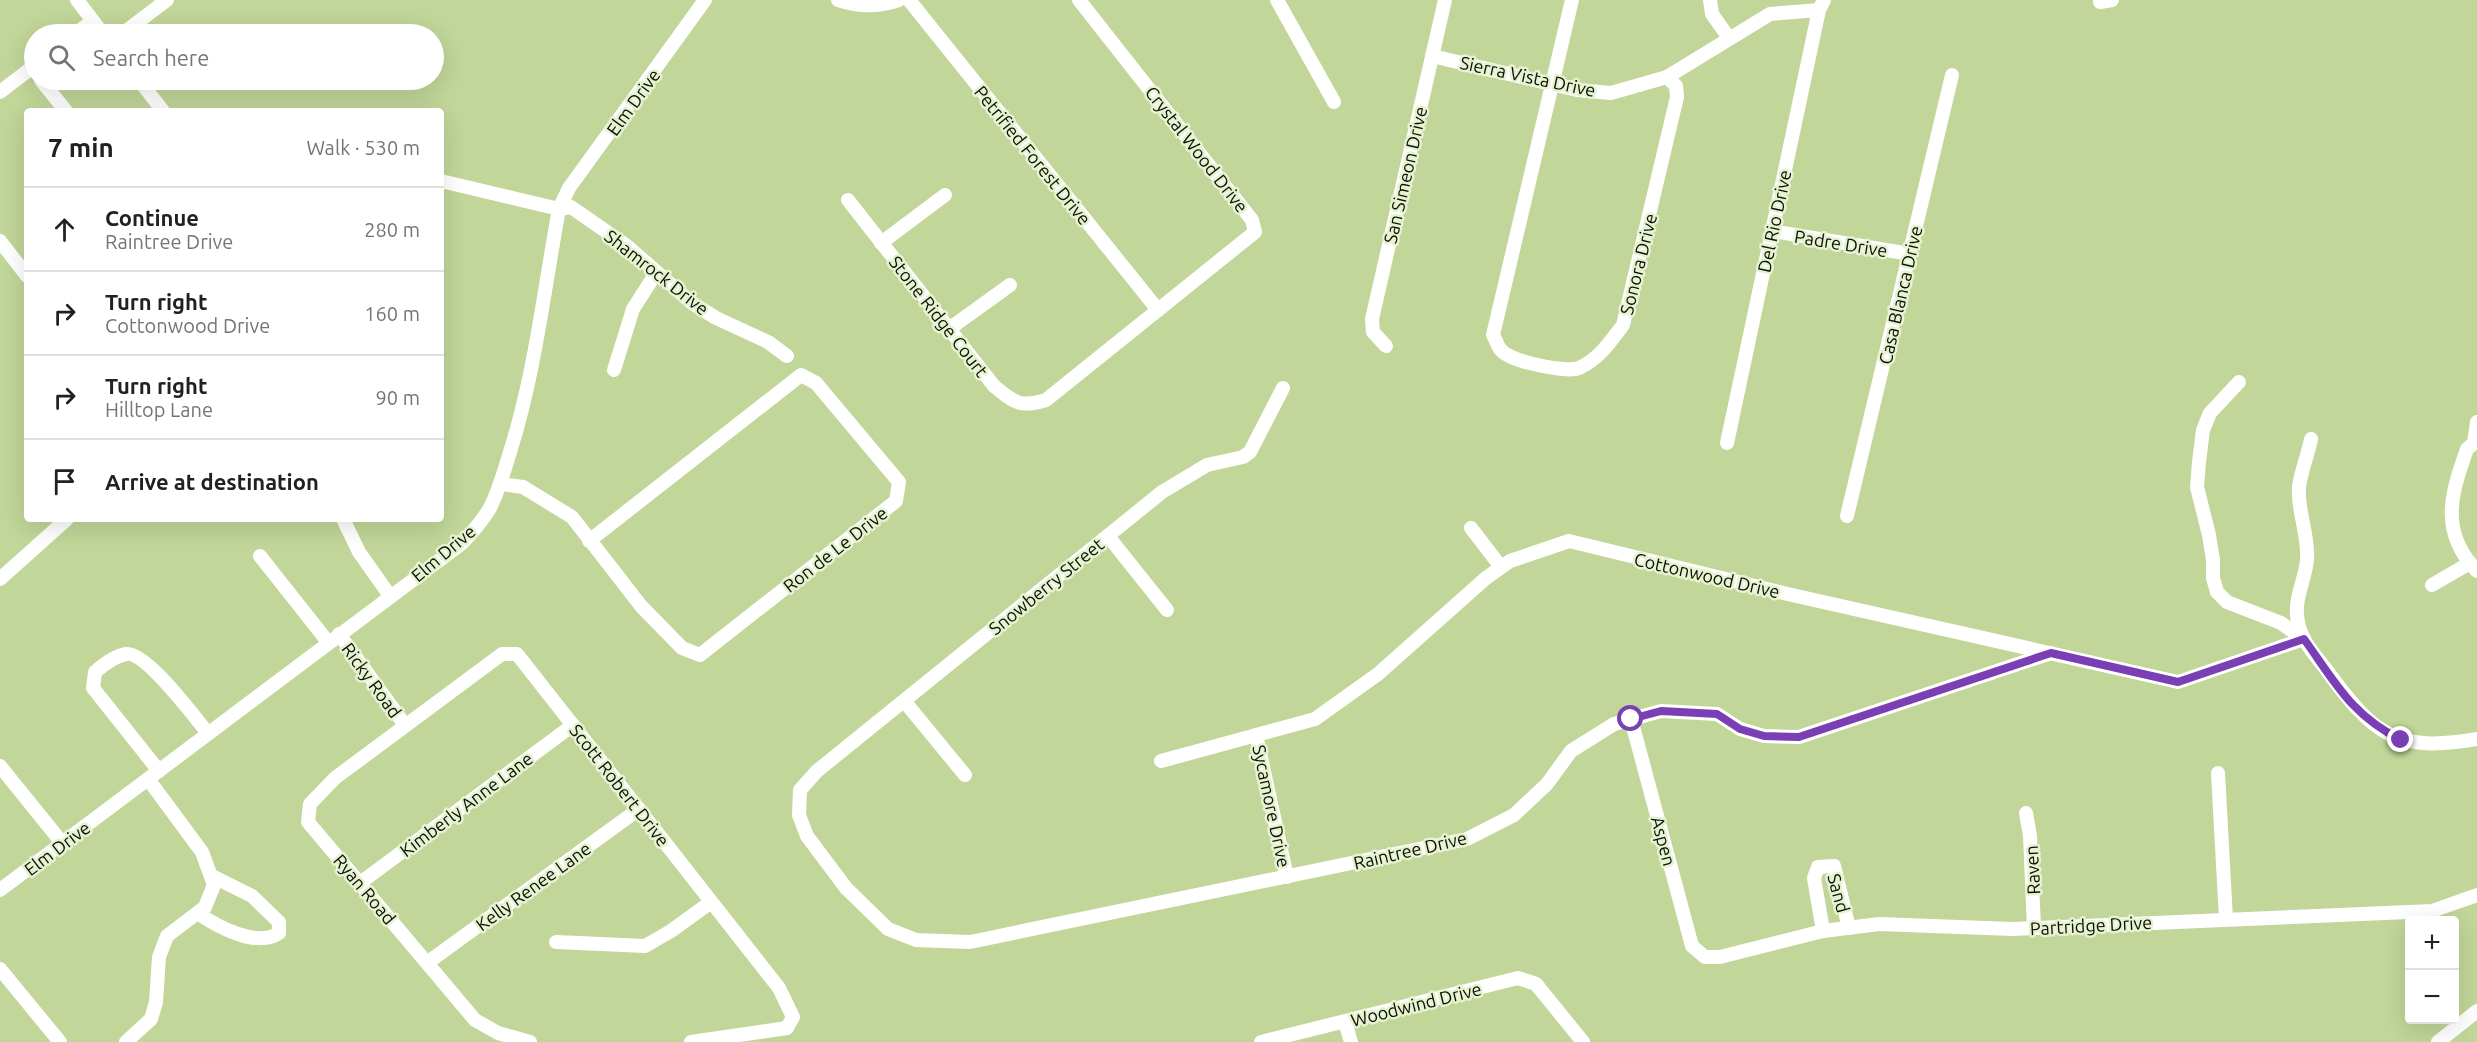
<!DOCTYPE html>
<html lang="en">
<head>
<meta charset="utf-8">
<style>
	:root { --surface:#fff; --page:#f6f6f6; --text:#202124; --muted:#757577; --line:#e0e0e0 }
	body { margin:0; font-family:Ubuntu,sans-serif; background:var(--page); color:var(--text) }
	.controls { position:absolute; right:18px; bottom:18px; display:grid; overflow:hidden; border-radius:6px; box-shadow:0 6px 24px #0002 }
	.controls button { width:54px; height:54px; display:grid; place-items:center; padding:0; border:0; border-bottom:2px solid var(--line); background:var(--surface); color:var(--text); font:30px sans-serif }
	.stop { position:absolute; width:18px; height:18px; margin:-14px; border:4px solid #7a3fb5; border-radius:50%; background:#fff }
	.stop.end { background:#7a3fb5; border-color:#fff; box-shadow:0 2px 6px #0008 }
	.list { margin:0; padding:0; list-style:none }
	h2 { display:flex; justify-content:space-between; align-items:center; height:78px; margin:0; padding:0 24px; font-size:26px }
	h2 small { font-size:20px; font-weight:400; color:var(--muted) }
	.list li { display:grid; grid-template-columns:39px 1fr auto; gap:18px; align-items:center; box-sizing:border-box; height:84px; padding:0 24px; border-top:2px solid var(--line) }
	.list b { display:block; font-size:22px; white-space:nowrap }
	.list p { margin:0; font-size:20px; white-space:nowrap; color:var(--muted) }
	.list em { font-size:20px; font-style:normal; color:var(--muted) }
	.icon { flex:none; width:33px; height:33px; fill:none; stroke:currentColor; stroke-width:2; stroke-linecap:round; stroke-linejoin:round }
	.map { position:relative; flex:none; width:2477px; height:1042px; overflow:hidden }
	.search { position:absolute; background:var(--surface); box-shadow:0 6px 24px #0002; left:24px; top:24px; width:420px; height:66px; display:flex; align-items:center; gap:15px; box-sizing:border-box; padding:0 21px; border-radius:33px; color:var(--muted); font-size:22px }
	.panel { position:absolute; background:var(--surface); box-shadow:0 6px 24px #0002; left:24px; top:108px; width:420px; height:414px; border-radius:6px }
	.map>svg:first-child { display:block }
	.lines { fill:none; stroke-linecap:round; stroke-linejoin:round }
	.minor { stroke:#fff; stroke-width:14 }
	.route { stroke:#7a3fb5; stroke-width:8 }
	.labels { text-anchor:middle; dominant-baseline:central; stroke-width:5; stroke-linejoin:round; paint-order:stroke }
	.street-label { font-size:18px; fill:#0b1100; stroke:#e7f2d3 }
</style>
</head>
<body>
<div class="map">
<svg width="2477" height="1042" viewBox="0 0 2477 1042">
	<rect width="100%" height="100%" fill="#c1d698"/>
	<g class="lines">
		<!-- minor -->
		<g class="minor">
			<polyline points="77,0 103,34"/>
			<path d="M838,0C860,7 877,7 899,0"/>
			<polyline points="909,0 1158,310"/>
			<polyline points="1277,0 1334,102"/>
			<path d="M1572,0L1493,335C1496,340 1498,348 1502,351C1512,362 1567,373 1579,368C1599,359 1610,342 1623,325L1677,97L1676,86L1667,77"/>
			<polyline points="1710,0 1712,14 1729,38"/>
			<polyline points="2100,2 2112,0"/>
			<polyline points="75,34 93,21"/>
			<polyline points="122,34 167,0"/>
			<polyline points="1432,56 1577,90 1611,93 1667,77 1770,14 1819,10"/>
			<polyline points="41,80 66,111"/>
			<polyline points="139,80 163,111"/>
			<polyline points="0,92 34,66"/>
			<polyline points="441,181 559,209 571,207 627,246 692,303 716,318 768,342 787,356"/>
			<path d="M848,200L994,386C1015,403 1020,408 1046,400L1255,232L1252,220L1079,0"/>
			<polyline points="1772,231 1910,254"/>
			<polyline points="0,241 27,276"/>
			<polyline points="881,243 945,195"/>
			<polyline points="949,329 1010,285"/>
			<polyline points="1386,346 1373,332 1372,319 1445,0"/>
			<polyline points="614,370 633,309 656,273"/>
			<polyline points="2239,382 2210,413 2203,430 2199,462 2197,487 2209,535 2213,560 2213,578 2217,592 2227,602 2281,623 2304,639"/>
			<polyline points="1283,388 1250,452 1243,457 1207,465 1162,492 817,771 800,790 799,815 807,836 846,888 888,929 916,940 970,942 1467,839 1514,815 1547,784 1571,751 1614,724 1661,711 1717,714 1740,729 1764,736 1799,737 2051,653"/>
			<path d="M2477,422L2474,443L2467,449C2451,494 2439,532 2477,571"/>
			<path d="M2311,439C2308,455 2301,471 2299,487C2297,511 2309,535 2307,560C2305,581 2293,600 2298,622C2301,641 2317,657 2328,672C2374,735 2397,753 2477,739"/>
			<polyline points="1727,443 1819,10 1824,0"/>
			<polyline points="500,484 523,487 572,517 641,606 682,648 700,655 896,501 899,482 816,383 801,375 589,541"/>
			<polyline points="1847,516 1952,75"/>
			<polyline points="343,519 359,552 390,596"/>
			<polyline points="1471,528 1501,567"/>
			<polyline points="1108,536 1167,610"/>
			<polyline points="260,556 328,642"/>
			<polyline points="0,579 67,519"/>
			<polyline points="2432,585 2470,563"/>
			<polyline points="339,634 405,725"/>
			<polyline points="905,702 965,775"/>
			<polyline points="1631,719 1692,946 1705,957 1720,957 1823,931 1879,924 2013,929 2432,911 2477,895"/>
			<polyline points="1256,735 1287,877"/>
			<polyline points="1161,761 1315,719 1378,674 1486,578 1510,561 1569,541 1792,595 2178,682 2304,639"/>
			<polyline points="0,766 63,844"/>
			<path d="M159,771L93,688L95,672C103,665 115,656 126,654C146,651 194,717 208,733"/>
			<polyline points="2218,773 2226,919"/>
			<polyline points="2026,813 2030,836 2034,928"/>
			<polyline points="360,883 573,725"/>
			<path d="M0,890L461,544C472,533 482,521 490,508C499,490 504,471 510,452C535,373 544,290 559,209L569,188L705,0"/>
			<path d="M199,914C218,927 257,948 279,933V922L252,896L212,876"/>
			<polyline points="1823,931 1814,878 1818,867 1834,866 1849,928"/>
			<polyline points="556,942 645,946 671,931 711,902"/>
			<polyline points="427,963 639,809"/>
			<polyline points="0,969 60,1042"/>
			<polyline points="1345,1022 1351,1042"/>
			<polyline points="126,1042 151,1019 156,1002 159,957 167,936 205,907 214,885 202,852 148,779"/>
			<polyline points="530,1042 498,1033 475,1020 308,822 310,804 335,778 502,654 517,654 779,988 793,1017 787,1028 691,1042"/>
			<polyline points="1261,1042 1518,978 1536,984 1583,1042"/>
			<polyline points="2438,1042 2477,1011"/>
		</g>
	</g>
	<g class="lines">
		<!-- route -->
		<path class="route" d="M1631,719L1661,711L1717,714L1740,729L1764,736L1799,737L2051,653L2178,682L2304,639C2335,682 2351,715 2401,740"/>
	</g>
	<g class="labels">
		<!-- street labels -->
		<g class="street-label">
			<text transform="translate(1528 76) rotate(12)">Sierra Vista Drive</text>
			<text transform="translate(633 102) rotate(-54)">Elm Drive</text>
			<text transform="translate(1197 149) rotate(52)">Crystal Wood Drive</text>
			<text transform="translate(1033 155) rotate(51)">Petrified Forest Drive</text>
			<text transform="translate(1405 175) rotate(-77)">San Simeon Drive</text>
			<text transform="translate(1774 221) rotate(-78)">Del Rio Drive</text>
			<text transform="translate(1841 243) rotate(9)">Padre Drive</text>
			<text transform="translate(1638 264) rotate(-76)">Sonora Drive</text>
			<text transform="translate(657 272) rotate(38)">Shamrock Drive</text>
			<text transform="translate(1900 295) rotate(-77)">Casa Blanca Drive</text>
			<text transform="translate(939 316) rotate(52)">Stone Ridge Court</text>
			<text transform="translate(835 549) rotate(-38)">Ron de Le Drive</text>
			<text transform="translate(443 553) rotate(-40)">Elm Drive</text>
			<text transform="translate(1707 575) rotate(13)">Cottonwood Drive</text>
			<text transform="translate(1046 586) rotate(-39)">Snowberry Street</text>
			<text transform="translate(372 680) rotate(54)">Ricky Road</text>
			<text transform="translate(620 785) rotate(52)">Scott Robert Drive</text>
			<text transform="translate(466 804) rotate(-37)">Kimberly Anne Lane</text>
			<text transform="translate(1272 806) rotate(78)">Sycamore Drive</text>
			<text transform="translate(1664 841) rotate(75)">Aspen</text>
			<text transform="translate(57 848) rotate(-37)">Elm Drive</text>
			<text transform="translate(1410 850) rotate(-13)">Raintree Drive</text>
			<text transform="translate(2032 870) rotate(-93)">Raven</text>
			<text transform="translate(533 886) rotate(-36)">Kelly Renee Lane</text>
			<text transform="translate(365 889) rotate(50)">Ryan Road</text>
			<text transform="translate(1839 893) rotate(75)">Sand</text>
			<text transform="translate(2091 925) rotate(-3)">Partridge Drive</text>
			<text transform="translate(1416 1004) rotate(-14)">Woodwind Drive</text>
		</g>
	</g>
</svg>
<div class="controls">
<button>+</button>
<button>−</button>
</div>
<div class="stop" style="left:1631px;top:719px"></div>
<div class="stop end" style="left:2401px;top:740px"></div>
<div class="search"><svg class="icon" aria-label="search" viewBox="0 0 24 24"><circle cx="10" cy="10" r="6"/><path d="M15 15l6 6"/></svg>Search here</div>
<section class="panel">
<h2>7 min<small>Walk · 530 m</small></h2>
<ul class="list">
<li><svg class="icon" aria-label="ahead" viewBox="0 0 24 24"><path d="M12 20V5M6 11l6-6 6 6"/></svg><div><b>Continue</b><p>Raintree Drive</p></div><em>280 m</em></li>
<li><svg class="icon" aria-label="right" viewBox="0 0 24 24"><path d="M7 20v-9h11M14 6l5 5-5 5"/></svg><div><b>Turn right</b><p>Cottonwood Drive</p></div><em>160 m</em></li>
<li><svg class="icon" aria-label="right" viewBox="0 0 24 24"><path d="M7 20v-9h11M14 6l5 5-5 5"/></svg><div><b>Turn right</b><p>Hilltop Lane</p></div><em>90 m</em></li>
<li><svg class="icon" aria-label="arrive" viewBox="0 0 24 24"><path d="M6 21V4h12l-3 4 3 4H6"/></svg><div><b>Arrive at destination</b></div></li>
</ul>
</section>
</div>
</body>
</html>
